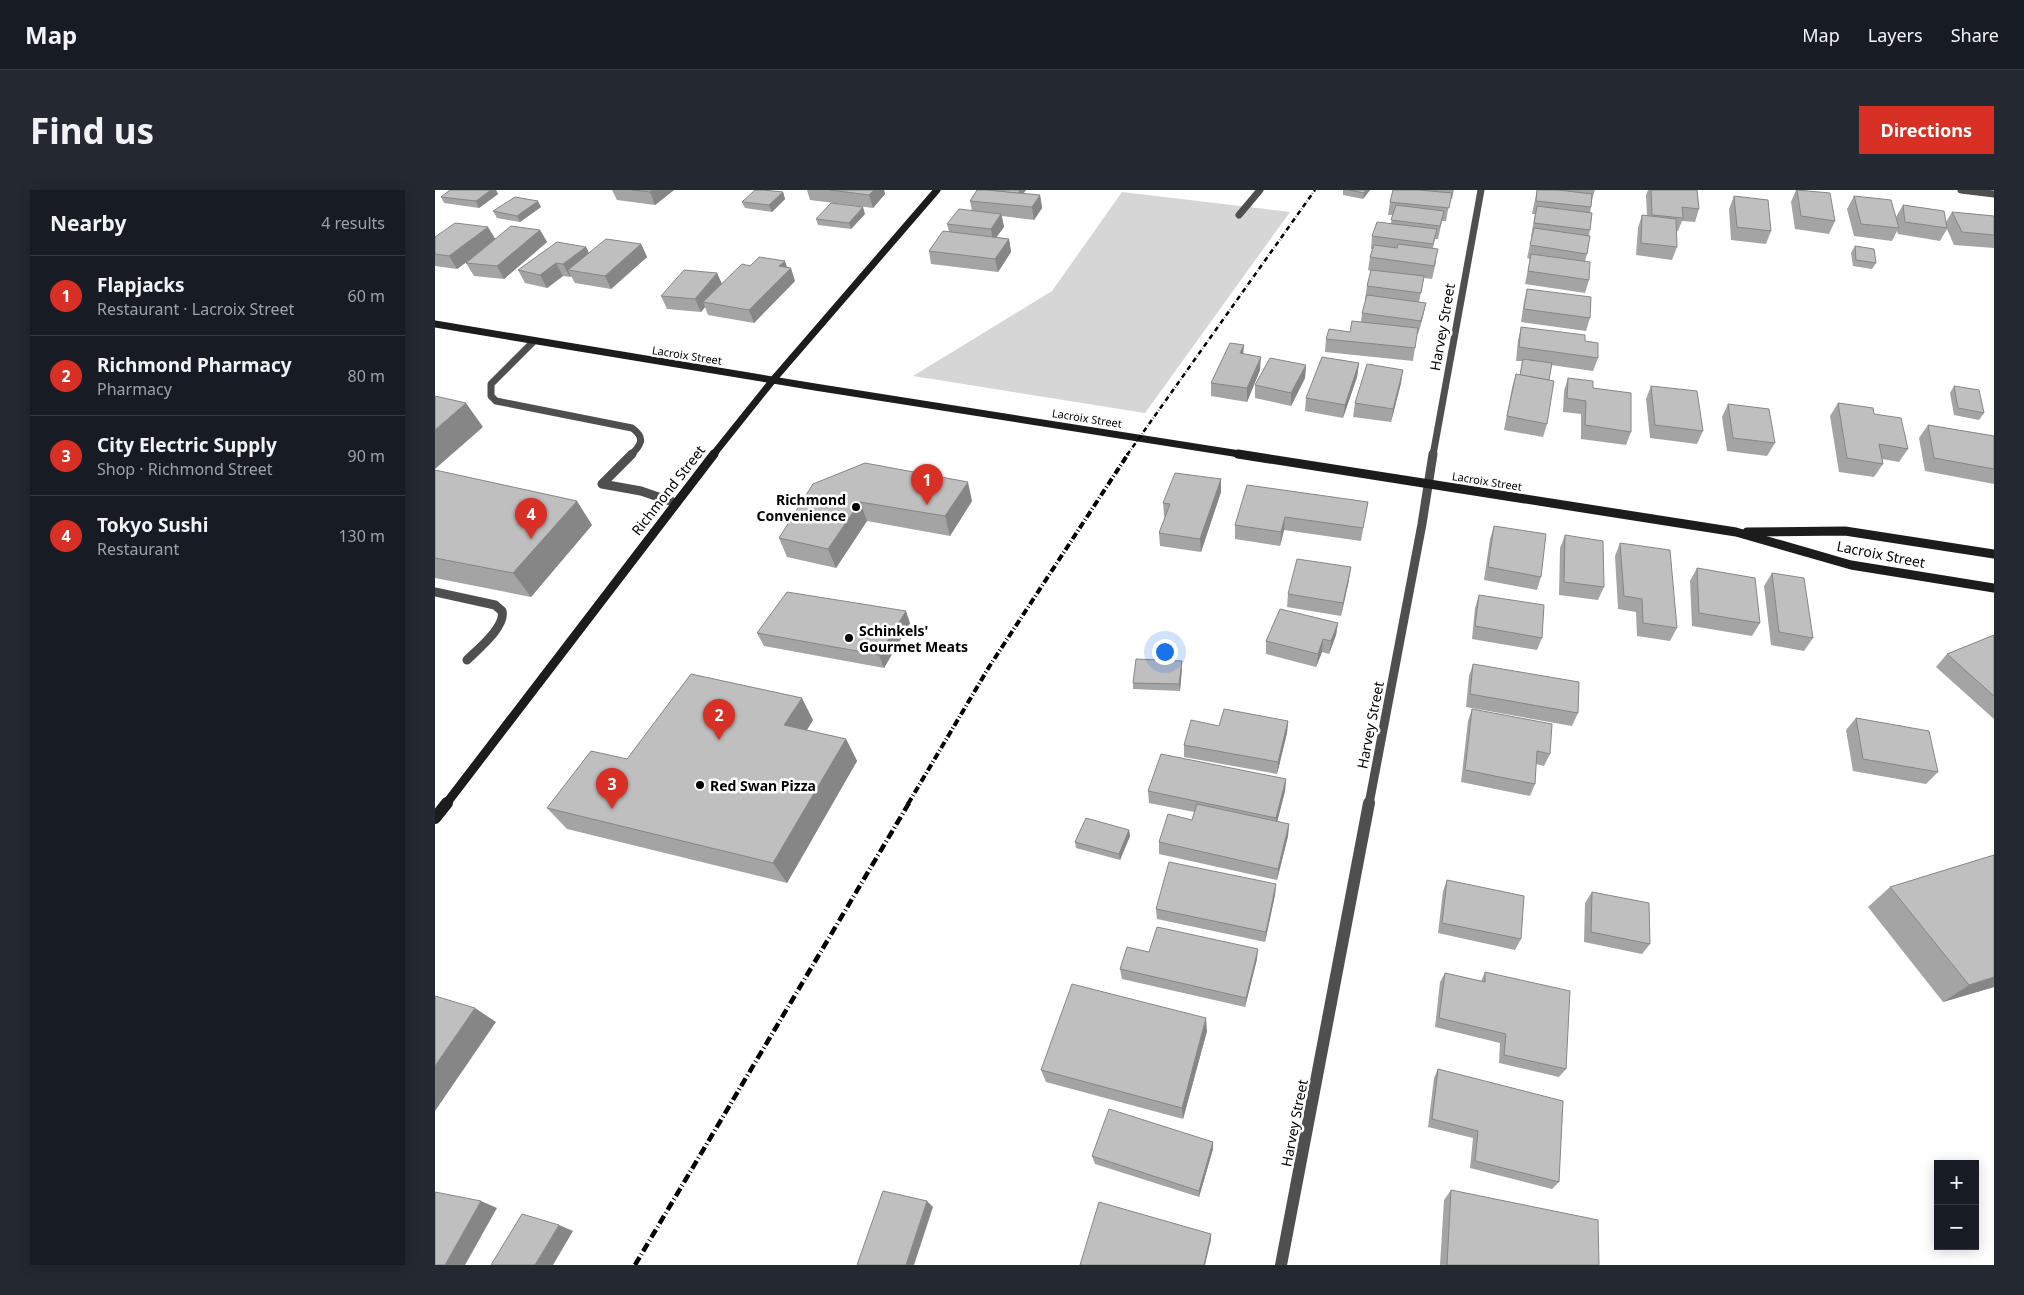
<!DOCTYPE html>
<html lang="en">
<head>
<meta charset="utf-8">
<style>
	:root { --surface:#171b24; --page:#242831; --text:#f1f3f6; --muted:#9ea1a6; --line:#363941; --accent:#d93025 }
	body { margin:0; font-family:"Noto Sans",sans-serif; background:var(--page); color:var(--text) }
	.controls { position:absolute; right:15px; bottom:15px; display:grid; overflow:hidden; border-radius:0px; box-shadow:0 2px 12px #0003 }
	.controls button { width:45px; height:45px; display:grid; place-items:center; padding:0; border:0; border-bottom:1px solid var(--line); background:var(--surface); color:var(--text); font:25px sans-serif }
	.you { position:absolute; left:729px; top:461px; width:18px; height:18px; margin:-12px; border:4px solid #fff; border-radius:50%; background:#1a73e8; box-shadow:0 0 0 8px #1a73e833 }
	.badge { display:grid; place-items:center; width:32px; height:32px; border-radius:50%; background:var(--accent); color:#fff; font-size:16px; font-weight:700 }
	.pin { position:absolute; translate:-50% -41px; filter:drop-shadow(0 1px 2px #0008) }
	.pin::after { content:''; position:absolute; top:26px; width:18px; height:15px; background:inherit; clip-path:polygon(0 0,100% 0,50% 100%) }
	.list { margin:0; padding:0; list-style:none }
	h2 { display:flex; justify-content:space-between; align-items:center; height:65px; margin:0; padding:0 20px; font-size:21px }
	h2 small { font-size:16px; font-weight:400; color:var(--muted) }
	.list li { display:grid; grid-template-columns:32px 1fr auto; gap:15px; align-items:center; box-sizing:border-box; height:80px; padding:0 20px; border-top:1px solid var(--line) }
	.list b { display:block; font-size:19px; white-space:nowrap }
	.list p { margin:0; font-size:16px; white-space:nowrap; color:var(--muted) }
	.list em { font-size:16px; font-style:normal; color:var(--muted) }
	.map { position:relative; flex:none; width:1559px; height:1075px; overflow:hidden; border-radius:0px }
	header { display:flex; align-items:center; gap:30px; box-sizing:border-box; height:70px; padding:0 25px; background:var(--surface); border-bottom:1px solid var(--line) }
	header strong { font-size:24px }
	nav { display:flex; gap:28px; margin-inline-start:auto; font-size:18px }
	.intro { display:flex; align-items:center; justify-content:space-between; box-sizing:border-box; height:120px; padding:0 30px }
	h1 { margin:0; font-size:35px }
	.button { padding:12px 22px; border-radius:0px; background:var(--accent); color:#fff; font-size:18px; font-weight:700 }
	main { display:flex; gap:30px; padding:0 30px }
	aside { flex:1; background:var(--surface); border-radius:0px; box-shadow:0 2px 12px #0003 }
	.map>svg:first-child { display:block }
	.green { fill:#d6d6d6 }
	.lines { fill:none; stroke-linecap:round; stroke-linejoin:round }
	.service-far1 { stroke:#4f4f4f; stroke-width:7 }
	.service { stroke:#4f4f4f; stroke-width:9 }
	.minor-far2 { stroke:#4f4f4f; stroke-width:7 }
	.minor-far1 { stroke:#4f4f4f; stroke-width:9 }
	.minor { stroke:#4f4f4f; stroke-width:12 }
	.secondary-far2 { stroke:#1c1c1c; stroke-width:7 }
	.secondary-far1 { stroke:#1c1c1c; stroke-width:9 }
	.secondary { stroke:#1c1c1c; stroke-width:12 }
	.rail-far2 { stroke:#000; stroke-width:2.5; stroke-dasharray:5 2 0.5 2; stroke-linecap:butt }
	.rail-far1 { stroke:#000; stroke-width:4; stroke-dasharray:7 2.5 1 2.5; stroke-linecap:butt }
	.rail { stroke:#000; stroke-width:4.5; stroke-dasharray:9 3 1 3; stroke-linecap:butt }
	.wall { fill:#a4a4a4 }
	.shaded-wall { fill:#868686 }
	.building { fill:#bfbfbf; stroke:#868686 }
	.poi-dot { fill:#000; stroke:#fff; stroke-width:2 }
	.labels { text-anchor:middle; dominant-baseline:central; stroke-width:5; stroke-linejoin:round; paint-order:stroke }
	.far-street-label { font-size:11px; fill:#000; stroke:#fff }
	.street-label { font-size:14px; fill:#000; stroke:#fff }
	.poi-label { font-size:14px; font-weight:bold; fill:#000; stroke:#fff; text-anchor:start }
</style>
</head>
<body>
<header>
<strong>Map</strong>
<nav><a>Map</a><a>Layers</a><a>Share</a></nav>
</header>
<div class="intro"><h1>Find us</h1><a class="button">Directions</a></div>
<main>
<aside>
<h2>Nearby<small>4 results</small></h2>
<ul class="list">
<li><span class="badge">1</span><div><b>Flapjacks</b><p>Restaurant · Lacroix Street</p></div><em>60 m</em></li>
<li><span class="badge">2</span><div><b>Richmond Pharmacy</b><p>Pharmacy</p></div><em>80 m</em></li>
<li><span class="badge">3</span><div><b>City Electric Supply</b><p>Shop · Richmond Street</p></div><em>90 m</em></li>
<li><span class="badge">4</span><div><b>Tokyo Sushi</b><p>Restaurant</p></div><em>130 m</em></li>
</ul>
</aside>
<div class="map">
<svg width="1559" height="1075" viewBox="0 0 1559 1075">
	<rect width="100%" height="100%" fill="#fff"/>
	<!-- green -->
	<polygon class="green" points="687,2 855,22 710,223 478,186 617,101"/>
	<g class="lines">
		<!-- service-far1 -->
		<g class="service-far1">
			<polyline points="804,25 825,0"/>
			<path d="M99,151L56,194V206L61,211L197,238C211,248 206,255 196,265"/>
		</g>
		<!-- service -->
		<g class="service">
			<polyline points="197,264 167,294 206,301 241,313"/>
			<path d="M0,402L60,415L67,421C71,437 42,460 32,470"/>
		</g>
		<!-- minor-far2 -->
		<g class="minor-far2">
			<polyline points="1526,0 1559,4"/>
			<polyline points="998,265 1046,0"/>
		</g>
		<!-- minor-far1 -->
		<polyline class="minor-far1" points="934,614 987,334 998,264"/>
		<!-- minor -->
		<polyline class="minor" points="846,1075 934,613"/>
		<!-- secondary-far2 -->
		<g class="secondary-far2">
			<polyline points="0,134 380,197 811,265"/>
			<polyline points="278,265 338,190 502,0"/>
		</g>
		<!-- secondary-far1 -->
		<g class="secondary-far1">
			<polyline points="803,264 1301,342 1416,375 1559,398"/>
			<polyline points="1312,342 1410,341 1559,364"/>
			<polyline points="11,614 279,264"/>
		</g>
		<!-- secondary -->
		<polyline class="secondary" points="0,628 12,613"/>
		<!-- rail-far2 -->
		<polyline class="rail-far2" points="692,265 880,0"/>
		<!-- rail-far1 -->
		<polyline class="rail-far1" points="473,614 554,477 693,264"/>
		<!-- rail -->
		<polyline class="rail" points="200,1075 474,613"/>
	</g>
	<!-- wall -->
	<g class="wall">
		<polygon points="15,0 61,0 63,4 44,18 9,13 6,7"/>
		<polygon points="177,0 239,0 220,15 182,10"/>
		<polygon points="372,0 449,0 450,4 438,18 375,10"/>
		<polygon points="542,0 591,0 588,4 605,5 607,18 599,30 567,26 569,37 561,47 574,49 576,62 563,82 496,74 494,61 514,42 512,34 537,21 535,11"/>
		<polygon points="908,0 935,0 928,9 908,5"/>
		<polygon points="958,0 1019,0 1017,9 1015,9 1011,31 1007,31 1003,49 1000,49 998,58 1001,72 997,89 989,88 984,112 991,113 988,126 983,144 982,144 978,171 890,162 891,149 915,142 926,132 927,123 931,109 930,109 932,96 936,81 933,80 935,67 937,59 936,59 937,46 956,33 958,25 953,25 955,12"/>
		<polygon points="1102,0 1160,0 1157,10 1156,17 1155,23 1155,40 1154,46 1152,64 1150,71 1154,90 1150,103 1090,94 1095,69 1092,68 1097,46 1096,46 1100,24 1097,24"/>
		<polygon points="1213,0 1262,0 1264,19 1260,32 1247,31 1243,41 1241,41 1242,57 1237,70 1201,65 1203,38 1207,25 1212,25 1211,5"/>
		<polygon points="1361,0 1367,0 1400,31 1394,44 1360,39 1356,12"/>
		<polygon points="348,2 350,9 337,22 310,18 307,12"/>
		<polygon points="1299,6 1336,41 1331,54 1296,50 1294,19"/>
		<polygon points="1419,6 1461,27 1468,15 1511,32 1517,22 1559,26 1559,58 1519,55 1512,39 1505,51 1463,44 1462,41 1457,51 1419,46 1412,19"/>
		<polygon points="106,17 85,32 62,28 58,21"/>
		<polygon points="430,24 416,39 383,35 381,29"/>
		<polygon points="105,40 112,52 69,89 39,86 31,73 34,70 22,79 0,76 0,47 60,49"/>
		<polygon points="206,54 212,67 176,99 140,93 136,86 135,87 128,86 112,98 90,93 83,80 151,57 154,63"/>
		<polygon points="1420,56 1441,73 1437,79 1418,76 1416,63"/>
		<polygon points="315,76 352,78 360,91 319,133 273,125 270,117 266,122 232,119 226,106 287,94"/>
		<polygon points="1092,99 1155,128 1151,141 1086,132 1089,112"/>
		<polygon points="1086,137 1150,151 1163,168 1158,181 1116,175 1114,190 1112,234 1108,247 1069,240 1077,198 1081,184 1085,185 1087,171 1081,171 1083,150"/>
		<polygon points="809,164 825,180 812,212 776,206 776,193"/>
		<polygon points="924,173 922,187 908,228 870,221 871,208"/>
		<polygon points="871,175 870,188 856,216 820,208 820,195"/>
		<polygon points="1133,188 1158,198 1196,242 1191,255 1146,249 1146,224 1128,222 1129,201"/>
		<polygon points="966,193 956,232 918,227 920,213"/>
		<polygon points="1216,196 1268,241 1262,254 1215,248 1211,209"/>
		<polygon points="1519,196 1549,223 1544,230 1519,225 1515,203"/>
		<polygon points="1403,213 1439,224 1473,259 1464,272 1447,269 1448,274 1439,287 1404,282 1395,226"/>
		<polygon points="1293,214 1340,253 1332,266 1292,261 1287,227"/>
		<polygon points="1493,235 1559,246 1559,294 1490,281 1484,248"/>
		<polygon points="0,280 157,335 96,407 0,388"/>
		<polygon points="786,289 786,302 766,362 725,356 724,343 730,327 729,326 728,313"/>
		<polygon points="378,294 537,311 515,346 432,331 401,378 352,367 344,348"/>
		<polygon points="933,312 926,351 849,340 845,356 800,349 800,335"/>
		<polygon points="1059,336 1106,387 1102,400 1049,390 1055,349"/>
		<polygon points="1130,345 1169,397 1163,410 1124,405 1125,358"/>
		<polygon points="1185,353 1242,438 1235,451 1202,446 1201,422 1183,419 1180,366"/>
		<polygon points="1262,378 1325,433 1317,446 1257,436 1255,391"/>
		<polygon points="1337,383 1378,448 1369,461 1336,455 1329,396"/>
		<polygon points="914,390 906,426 852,417 853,404"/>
		<polygon points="1044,405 1107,448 1102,460 1037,449 1040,418"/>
		<polygon points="475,433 449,478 329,456 322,443"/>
		<polygon points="903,433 901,445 894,464 887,462 881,477 831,464 831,451"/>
		<polygon points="1559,445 1559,529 1501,477 1512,464"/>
		<polygon points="1038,474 1143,523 1137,536 1031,517 1034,486"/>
		<polygon points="747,478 745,501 698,499 698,493"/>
		<polygon points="1037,519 1115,564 1109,576 1101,574 1100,594 1095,606 1026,592 1033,531"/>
		<polygon points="1421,528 1503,582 1491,594 1418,581 1411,540"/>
		<polygon points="378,530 372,540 411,549 422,571 352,693 132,639 112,618 192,569"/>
		<polygon points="853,531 852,543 842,584 749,567 749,555 784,536"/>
		<polygon points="851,589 850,601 842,632 854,634 853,646 842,690 724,664 724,652 757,630 759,622 714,613 713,601"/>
		<polygon points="694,640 695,646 685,670 641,658 640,652"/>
		<polygon points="1012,690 1086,749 1080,760 1003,743 1008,701"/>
		<polygon points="841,694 840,705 830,752 722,729 721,719"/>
		<polygon points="1455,697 1559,797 1508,812 1433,717"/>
		<polygon points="1157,702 1215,754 1207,764 1149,752 1150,713"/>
		<polygon points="822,769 810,817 687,789 685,779"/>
		<polygon points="1050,782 1131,879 1124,887 1064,873 1065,853 1000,837 1005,792 1010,783 1046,791"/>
		<polygon points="772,841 748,929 611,892 606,880"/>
		<polygon points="1003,879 1124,992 1117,999 1035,978 1038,948 993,937 999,888"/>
		<polygon points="778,959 764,1007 660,974 657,966"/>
		<polygon points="1016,1000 1164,1075 1005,1075 1009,1010"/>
	</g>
	<!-- shaded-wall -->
	<g class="shaded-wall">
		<polygon points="56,0 61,0 63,4 44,18 41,11"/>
		<polygon points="218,0 239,0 220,15 215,2"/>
		<polygon points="439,0 449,0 450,4 438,18 434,5"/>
		<polygon points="585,0 591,0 583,10 582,4"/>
		<polygon points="931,0 935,0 928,9 929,3"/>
		<polygon points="348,2 350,9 337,22 334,15"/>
		<polygon points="605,5 607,18 599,30 597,17"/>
		<polygon points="103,11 106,17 85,32 82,26"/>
		<polygon points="428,17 430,24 416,39 414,33"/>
		<polygon points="566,24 569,37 558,52 556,39"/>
		<polygon points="53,37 61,50 22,79 14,66"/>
		<polygon points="105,40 112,52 69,89 62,76"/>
		<polygon points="574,49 576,62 563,82 560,69"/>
		<polygon points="206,54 212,67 176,99 170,86"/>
		<polygon points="151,57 157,70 133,80 136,86 135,87 128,74"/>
		<polygon points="350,71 353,80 356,78 360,91 319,133 314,120 344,76"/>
		<polygon points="121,73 128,86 112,98 105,85"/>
		<polygon points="282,83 288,96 268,112 270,117 266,122 260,109"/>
		<polygon points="991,113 988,126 983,144 986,131"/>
		<polygon points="809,155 808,168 805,163"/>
		<polygon points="826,167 825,180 812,212 812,198"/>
		<polygon points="924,173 922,187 908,228 910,215"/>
		<polygon points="871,175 870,188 856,216 856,203"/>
		<polygon points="968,180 966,193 956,232 958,219"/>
		<polygon points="31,213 48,237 0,279 0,240"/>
		<polygon points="786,289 786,302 766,362 765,349"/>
		<polygon points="533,292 537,311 515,346 510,326"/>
		<polygon points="142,311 157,335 96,407 78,383"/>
		<polygon points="425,312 432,331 401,378 393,359"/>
		<polygon points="850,327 849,340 845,356 846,342"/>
		<polygon points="916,377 914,390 906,426 908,413"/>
		<polygon points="471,421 475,433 449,478 444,465"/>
		<polygon points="903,433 901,445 894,464 896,451"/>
		<polygon points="888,449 887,462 881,477 883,464"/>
		<polygon points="747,471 747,478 745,501 744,494"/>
		<polygon points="367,508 378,530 361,557 349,535"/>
		<polygon points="853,531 852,543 842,584 843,572"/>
		<polygon points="411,549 422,571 352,693 338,673"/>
		<polygon points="851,589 850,601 840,640 841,628"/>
		<polygon points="854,634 853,646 842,690 843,679"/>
		<polygon points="694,640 695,646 685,670 684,664"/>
		<polygon points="841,694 840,705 830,752 831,742"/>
		<polygon points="823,759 822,769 810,817 811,808"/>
		<polygon points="1559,787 1559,797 1508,812 1534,795"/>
		<polygon points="40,818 61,832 0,921 0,876"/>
		<polygon points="771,828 772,841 748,929 747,918"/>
		<polygon points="778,952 778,959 764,1007 764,1001"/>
		<polygon points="46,1011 62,1018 30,1075 10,1075"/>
		<polygon points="492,1011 498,1017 479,1075 471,1075"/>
		<polygon points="124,1035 138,1041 118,1075 100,1075"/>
		<polygon points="776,1044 776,1050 770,1075 769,1075"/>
	</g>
	<!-- building -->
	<g class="building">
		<polygon points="15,0 56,0 41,11 6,7"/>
		<polygon points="197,0 218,0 215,2"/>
		<polygon points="320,0 328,0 348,2 334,15 307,12"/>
		<polygon points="395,0 439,0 434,5"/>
		<polygon points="542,0 553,0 605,5 597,17 535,11"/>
		<polygon points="553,0 585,0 583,3"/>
		<polygon points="914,0 931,0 929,3"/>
		<polygon points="958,0 984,0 1017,3 1014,18 955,12"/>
		<polygon points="1102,0 1123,0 1157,4 1156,17 1101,11"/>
		<polygon points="1216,0 1262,0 1264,19 1247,17 1248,28 1217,25"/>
		<polygon points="1362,0 1395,3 1400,31 1366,26"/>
		<polygon points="1299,6 1333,10 1336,41 1302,37"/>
		<polygon points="1419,6 1456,10 1464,38 1426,34"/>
		<polygon points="80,7 103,11 82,26 58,21"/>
		<polygon points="396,13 428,17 414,33 381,29"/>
		<polygon points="961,15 1009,21 1005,36 956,30"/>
		<polygon points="1468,15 1509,21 1512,38 1470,32"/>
		<polygon points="1102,16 1157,23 1155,40 1099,33"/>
		<polygon points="524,19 566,24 556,39 512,34"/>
		<polygon points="1517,22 1559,26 1559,45 1527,42"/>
		<polygon points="1207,25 1241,29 1242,57 1206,53"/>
		<polygon points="942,32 1002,39 998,54 937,46"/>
		<polygon points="20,33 53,37 14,66 0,64 0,47"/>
		<polygon points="76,36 105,40 62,76 31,73"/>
		<polygon points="1099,38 1155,46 1152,64 1095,55"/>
		<polygon points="508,41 574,49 560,69 494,61"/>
		<polygon points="171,49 206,54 170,86 133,80"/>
		<polygon points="122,52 151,57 128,74 121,73 105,85 83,80"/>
		<polygon points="963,54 1003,59 999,76 935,67 939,55 962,58"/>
		<polygon points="1420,56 1439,59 1441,73 1421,70"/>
		<polygon points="1096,64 1155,72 1154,90 1093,81"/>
		<polygon points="324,67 350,71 344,76 356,78 314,120 268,112 307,74 315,76"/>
		<polygon points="249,80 282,83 260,109 226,106"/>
		<polygon points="936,80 989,86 986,103 932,96"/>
		<polygon points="1092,99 1156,107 1155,128 1089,119"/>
		<polygon points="932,105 991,113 986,131 927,123"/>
		<polygon points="917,131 983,138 980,158 891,149 894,139 915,142"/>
		<polygon points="1086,137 1150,145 1150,151 1163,153 1163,168 1084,157"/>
		<polygon points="795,153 809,155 805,163 826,167 812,198 776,193"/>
		<polygon points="887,167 924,173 910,215 871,208"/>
		<polygon points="835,168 871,175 856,203 820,195"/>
		<polygon points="1088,169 1117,173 1114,190 1085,185"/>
		<polygon points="932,174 968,180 958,219 920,213"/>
		<polygon points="1081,184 1119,191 1112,234 1072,226"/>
		<polygon points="1133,188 1158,191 1158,198 1196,203 1196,242 1150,235 1151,211 1132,208"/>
		<polygon points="1216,196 1262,201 1268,241 1220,235"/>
		<polygon points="1519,196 1544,200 1549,223 1523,218"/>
		<polygon points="0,206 31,213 0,240"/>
		<polygon points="1403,213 1438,218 1439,224 1466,228 1473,259 1444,254 1448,274 1412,268"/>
		<polygon points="1293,214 1334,219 1340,253 1298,248"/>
		<polygon points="1493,235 1559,246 1559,279 1499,268"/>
		<polygon points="430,273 533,292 510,326 425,312 393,359 344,348 378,294"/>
		<polygon points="0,280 142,311 78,383 0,368"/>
		<polygon points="740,283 786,289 765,349 724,343 735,314 728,313"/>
		<polygon points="812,295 933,312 928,338 850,327 846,342 800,335"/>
		<polygon points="1059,336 1111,344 1106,387 1053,377"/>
		<polygon points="1130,345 1168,351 1169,397 1129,392"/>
		<polygon points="1185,353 1235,360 1242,438 1208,433 1207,409 1189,406"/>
		<polygon points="862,369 916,377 908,413 853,404"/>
		<polygon points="1262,378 1320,388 1325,433 1264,423"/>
		<polygon points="1337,383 1369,388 1378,448 1344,442"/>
		<polygon points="352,402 471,421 444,465 322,443"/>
		<polygon points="1044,405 1109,415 1107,448 1040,436"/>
		<polygon points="845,419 903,433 896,451 888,449 883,464 831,451"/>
		<polygon points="1559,445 1559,506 1512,464"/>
		<polygon points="701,469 747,471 744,494 698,493"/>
		<polygon points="1038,474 1144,492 1143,523 1035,504"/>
		<polygon points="256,484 367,508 349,535 411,549 338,673 112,618 156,561 192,569"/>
		<polygon points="789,519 853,531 843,572 749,555 756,530 784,536"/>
		<polygon points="1037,519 1117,534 1115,564 1102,561 1100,594 1030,580"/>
		<polygon points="1421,528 1494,541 1503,582 1428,569"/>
		<polygon points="726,564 851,589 841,628 713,601"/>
		<polygon points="762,614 854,634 843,679 724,652 733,624 757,630"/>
		<polygon points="651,628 694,640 684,664 640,652"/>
		<polygon points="1559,665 1559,787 1534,795 1455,697"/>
		<polygon points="734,672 841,694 831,742 721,719"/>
		<polygon points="1012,690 1089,706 1086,749 1007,733"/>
		<polygon points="1157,702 1214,713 1215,754 1156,742"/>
		<polygon points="722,737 823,759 811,808 685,779 692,757 714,762"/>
		<polygon points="1050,782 1135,801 1131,879 1069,865 1071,844 1004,828 1010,783 1050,792"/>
		<polygon points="637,794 771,828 747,918 606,880"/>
		<polygon points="0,806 40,818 0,876"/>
		<polygon points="1003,879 1128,911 1124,992 1040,971 1043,941 997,929"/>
		<polygon points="674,919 778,952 764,1001 657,966"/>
		<polygon points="1016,1000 1163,1030 1164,1075 1012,1075"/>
		<polygon points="448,1001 492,1011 471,1075 422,1075"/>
		<polygon points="0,1002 46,1011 10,1075 0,1075"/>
		<polygon points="664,1012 776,1044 769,1075 645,1075"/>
		<polygon points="87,1024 124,1035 100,1075 56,1075"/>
	</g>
	<!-- markers -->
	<g class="poi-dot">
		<circle cx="421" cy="317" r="5"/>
		<circle cx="414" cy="448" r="5"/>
		<circle cx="265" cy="595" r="5"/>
	</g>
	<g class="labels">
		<!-- far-street labels -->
		<g class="far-street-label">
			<text transform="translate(252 165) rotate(9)">Lacroix Street</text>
			<text transform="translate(652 228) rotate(9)">Lacroix Street</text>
			<text transform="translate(1052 291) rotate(9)">Lacroix Street</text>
		</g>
		<!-- street labels -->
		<g class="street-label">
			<text transform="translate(1007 137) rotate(-80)">Harvey Street</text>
			<text transform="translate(233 300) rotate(-52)">Richmond Street</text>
			<text transform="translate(1446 364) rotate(11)">Lacroix Street</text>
			<text transform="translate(935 535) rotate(-79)">Harvey Street</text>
			<text transform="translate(859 933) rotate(-79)">Harvey Street</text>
		</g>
		<!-- poi labels -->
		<g class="poi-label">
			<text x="411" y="309" text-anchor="end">Richmond<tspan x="411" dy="16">Convenience</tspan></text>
			<text x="424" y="440">Schinkels'<tspan x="424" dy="16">Gourmet Meats</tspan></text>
			<text x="275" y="595">Red Swan Pizza</text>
		</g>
	</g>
</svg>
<div class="controls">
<button>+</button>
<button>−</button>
</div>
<div class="you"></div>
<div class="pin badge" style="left:492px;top:315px">1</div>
<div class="pin badge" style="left:284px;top:550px">2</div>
<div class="pin badge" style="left:177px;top:619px">3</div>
<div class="pin badge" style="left:96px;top:349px">4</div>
</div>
</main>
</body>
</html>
